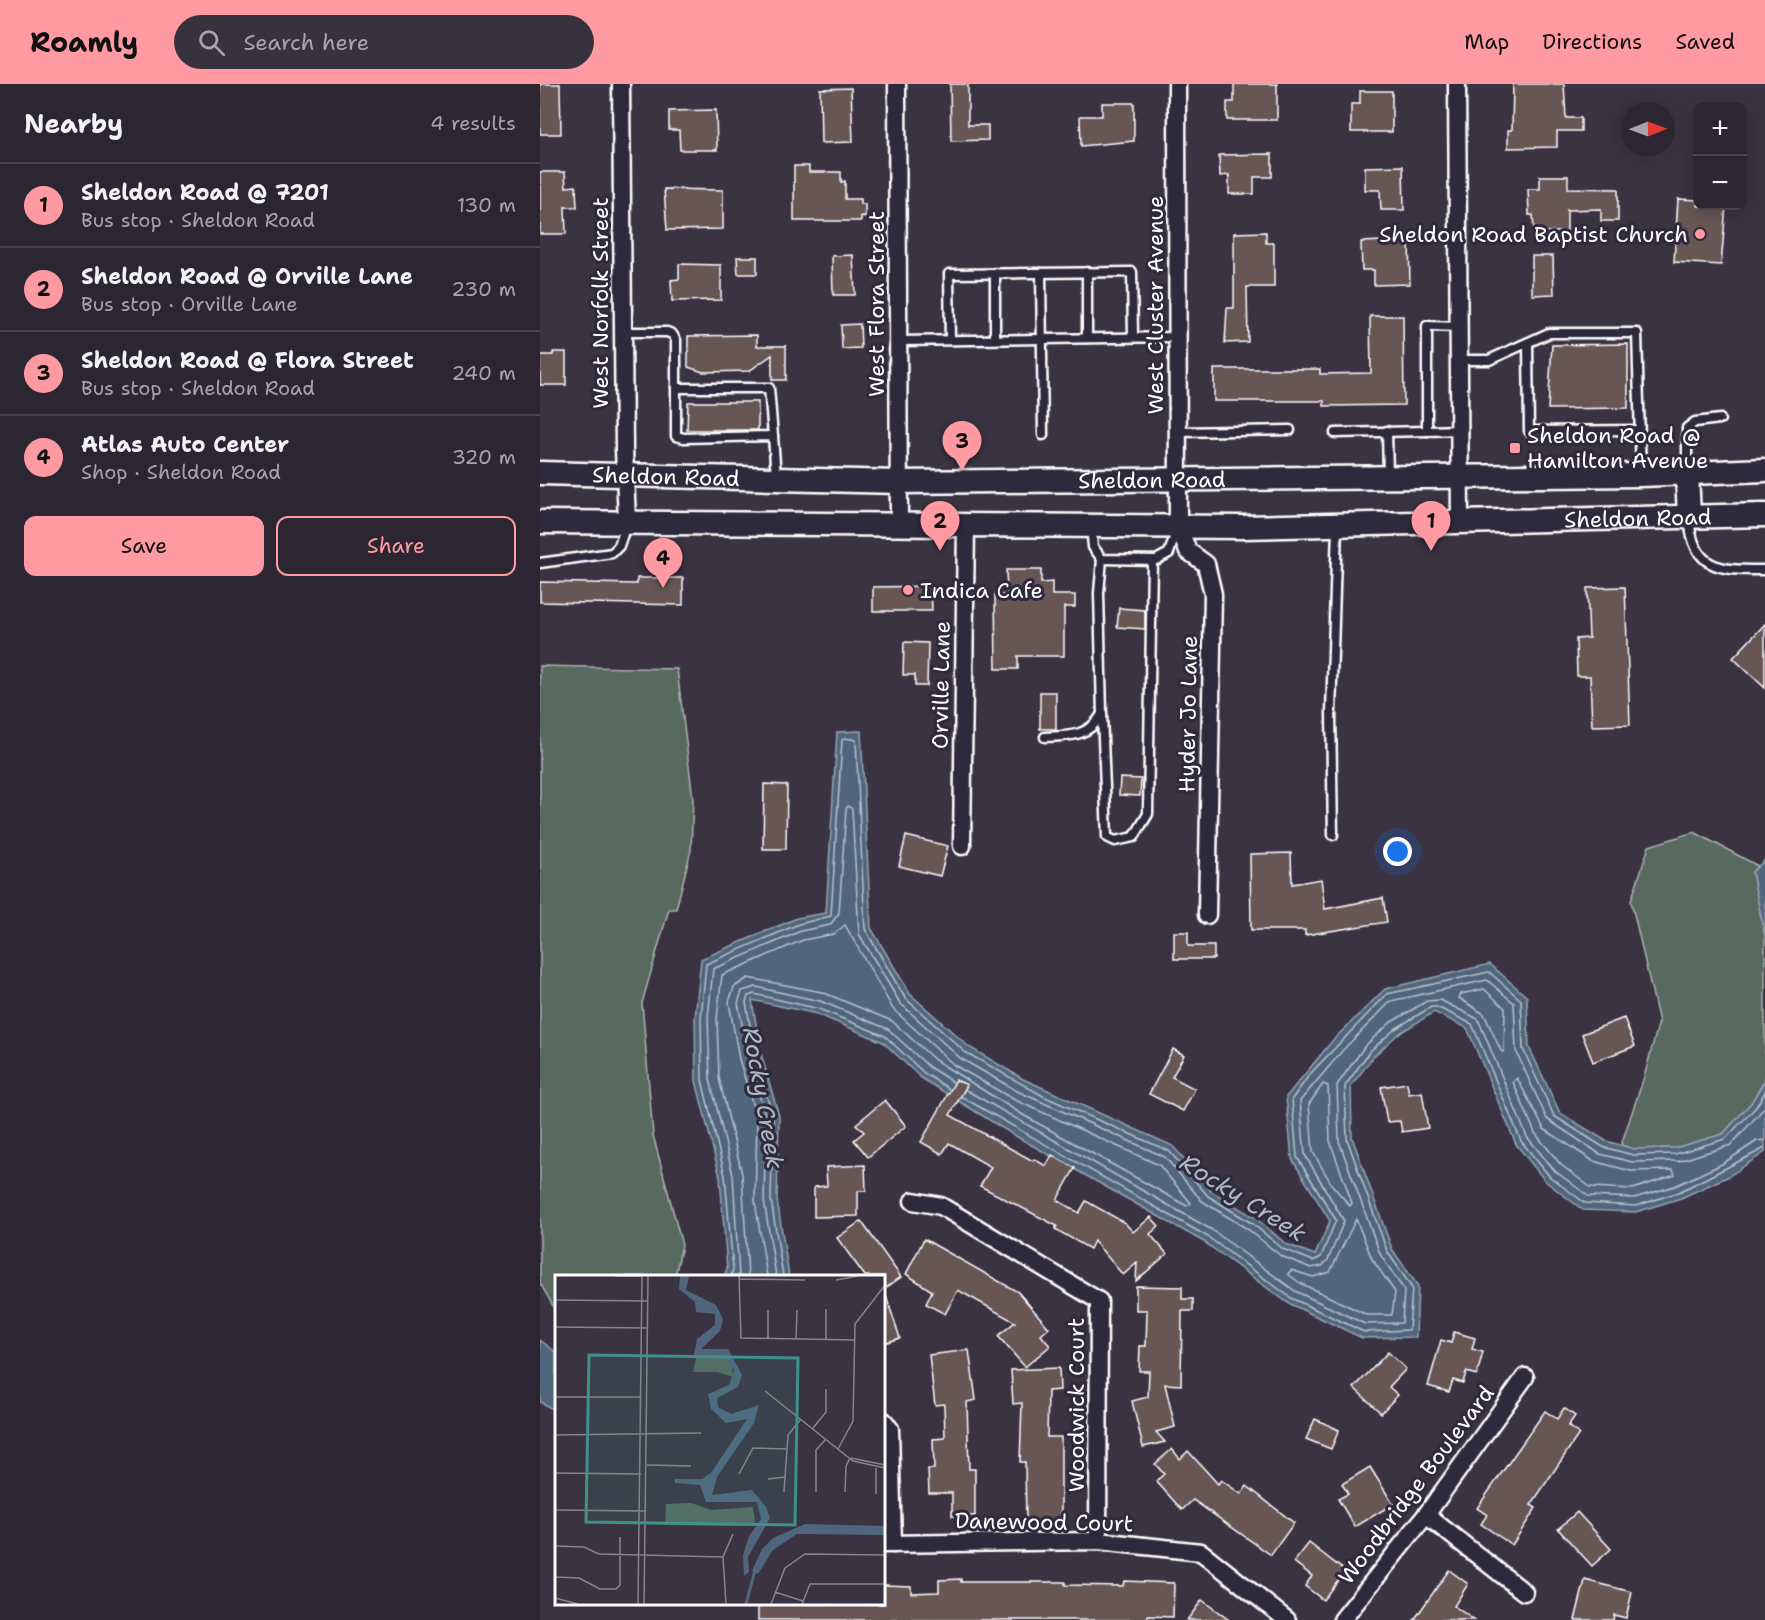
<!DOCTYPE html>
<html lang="en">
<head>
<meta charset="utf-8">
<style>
	:root { --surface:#2c2632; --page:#38323e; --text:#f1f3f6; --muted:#a6a5ac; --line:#48434d; --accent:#ff9aa2 }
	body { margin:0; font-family:"Shantell Sans",sans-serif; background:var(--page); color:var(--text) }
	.controls { position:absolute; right:18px; top:18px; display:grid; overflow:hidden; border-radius:12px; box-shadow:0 3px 15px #0003 }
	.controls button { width:54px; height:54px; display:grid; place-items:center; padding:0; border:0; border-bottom:2px solid var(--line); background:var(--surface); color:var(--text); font:30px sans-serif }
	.compass { position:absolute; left:1081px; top:18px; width:54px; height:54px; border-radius:50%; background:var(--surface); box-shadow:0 3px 15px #0003; rotate:89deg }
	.you { position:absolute; left:858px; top:768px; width:21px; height:21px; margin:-15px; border:4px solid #fff; border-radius:50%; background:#1a73e8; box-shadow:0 0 0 9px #1a73e833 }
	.badge { display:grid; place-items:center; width:39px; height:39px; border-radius:50%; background:var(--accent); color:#111; font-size:20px; font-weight:700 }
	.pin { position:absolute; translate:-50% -50px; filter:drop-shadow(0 2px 3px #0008) }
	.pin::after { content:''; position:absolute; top:32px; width:21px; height:18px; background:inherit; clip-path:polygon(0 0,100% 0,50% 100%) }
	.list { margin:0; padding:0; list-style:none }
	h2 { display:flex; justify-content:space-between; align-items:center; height:78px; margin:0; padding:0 24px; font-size:26px }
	h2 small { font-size:20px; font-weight:400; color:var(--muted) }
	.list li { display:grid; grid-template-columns:39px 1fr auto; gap:18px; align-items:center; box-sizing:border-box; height:84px; padding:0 24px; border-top:2px solid var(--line) }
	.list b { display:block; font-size:22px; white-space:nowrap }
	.list p { margin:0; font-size:20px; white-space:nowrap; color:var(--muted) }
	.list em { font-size:20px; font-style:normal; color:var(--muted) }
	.actions { display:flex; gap:12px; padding:18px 24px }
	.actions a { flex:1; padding:14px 0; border:2px solid var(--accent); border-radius:12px; text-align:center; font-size:21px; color:var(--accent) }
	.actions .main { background:var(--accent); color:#111 }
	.icon { flex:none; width:33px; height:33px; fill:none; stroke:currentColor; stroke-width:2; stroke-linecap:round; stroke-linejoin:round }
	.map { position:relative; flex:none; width:1225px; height:1536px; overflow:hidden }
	header { display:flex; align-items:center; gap:36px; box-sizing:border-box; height:84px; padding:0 30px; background:var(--accent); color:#111 }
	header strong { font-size:28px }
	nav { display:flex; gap:33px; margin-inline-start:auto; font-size:21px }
	.search { width:420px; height:54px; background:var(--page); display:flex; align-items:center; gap:15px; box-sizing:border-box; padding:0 21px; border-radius:33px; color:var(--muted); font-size:22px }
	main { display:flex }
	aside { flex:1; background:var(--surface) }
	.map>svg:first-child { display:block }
	.green { fill:#596960; stroke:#acb4b0; stroke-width:1.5 }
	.water { fill:#51667d; stroke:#97a3b1; stroke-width:1.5 }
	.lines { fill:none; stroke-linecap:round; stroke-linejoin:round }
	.shore { stroke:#b9c2cb; stroke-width:1.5 }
	.building { fill:#675755; stroke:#fff; stroke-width:1.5 }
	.lane-casing { stroke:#fff; stroke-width:13 }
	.street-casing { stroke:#fff; stroke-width:21 }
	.secondary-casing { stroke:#fff; stroke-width:27 }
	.lane { stroke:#2f2a3d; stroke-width:8 }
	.street { stroke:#2f2a3d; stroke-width:16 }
	.secondary { stroke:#2f2a3d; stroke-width:22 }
	.poi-dot { fill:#ff9aa2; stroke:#2f2a3d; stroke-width:2 }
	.labels { text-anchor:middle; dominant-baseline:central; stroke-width:6; stroke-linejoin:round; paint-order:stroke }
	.poi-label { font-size:22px; fill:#fff; stroke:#2f2a3d; text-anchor:start }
	.street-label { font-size:22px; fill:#fff; stroke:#2f2a3d }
	.water-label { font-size:24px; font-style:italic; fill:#b1bac4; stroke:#2f2a3d }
	.inset-river { fill:none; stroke:#51667d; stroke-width:3 }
	.inset-road { fill:none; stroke:#89858e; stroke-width:1.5 }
	.view { fill:#3f918b; fill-opacity:0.15; stroke:#3f918b; stroke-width:3 }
	.inset-edge { fill:none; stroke:#fff; stroke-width:3 }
</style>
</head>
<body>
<header>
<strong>Roamly</strong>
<div class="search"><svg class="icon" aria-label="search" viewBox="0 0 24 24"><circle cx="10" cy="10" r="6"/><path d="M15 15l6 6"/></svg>Search here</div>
<nav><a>Map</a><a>Directions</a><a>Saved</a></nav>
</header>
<main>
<aside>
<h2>Nearby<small>4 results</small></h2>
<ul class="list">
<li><span class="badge">1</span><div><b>Sheldon Road @ 7201</b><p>Bus stop · Sheldon Road</p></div><em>130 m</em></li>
<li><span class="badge">2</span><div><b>Sheldon Road @ Orville Lane</b><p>Bus stop · Orville Lane</p></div><em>230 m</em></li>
<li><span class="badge">3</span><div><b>Sheldon Road @ Flora Street</b><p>Bus stop · Sheldon Road</p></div><em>240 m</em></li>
<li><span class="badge">4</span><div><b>Atlas Auto Center</b><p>Shop · Sheldon Road</p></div><em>320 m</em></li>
</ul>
<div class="actions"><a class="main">Save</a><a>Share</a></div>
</aside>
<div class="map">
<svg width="1225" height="1536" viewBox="0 0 1225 1536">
	<rect width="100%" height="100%" fill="#3a3342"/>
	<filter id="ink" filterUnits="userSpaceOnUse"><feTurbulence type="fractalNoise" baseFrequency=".0167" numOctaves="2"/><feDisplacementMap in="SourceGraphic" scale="12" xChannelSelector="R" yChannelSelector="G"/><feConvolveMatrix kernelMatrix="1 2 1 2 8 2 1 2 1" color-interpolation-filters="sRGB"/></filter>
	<g filter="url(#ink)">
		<!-- green -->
		<g class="green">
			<polygon points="0,582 137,585 153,715 151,766 136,825 129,825 102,919 113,1051 142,1161 135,1192 16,1192 16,1227 0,1199"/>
			<polygon points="1154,748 1218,782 1212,788 1225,852 1225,996 1211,1019 1183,1050 1135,1064 1094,1065 1081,1061 1104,993 1119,938 1091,817 1109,762"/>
		</g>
		<!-- water -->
		<g class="water">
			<polygon points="321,647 331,844 370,910 429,963 483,995 633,1062 671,1107 717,1135 746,1160 775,1171 790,1137 752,1075 746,1013 793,956 845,905 950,880 987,913 989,963 1020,1029 1066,1057 1094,1065 1135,1064 1183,1050 1211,1019 1225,996 1225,1068 1189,1092 1141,1114 1096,1128 1043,1126 1005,1097 976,1060 927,944 894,928 858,950 834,972 811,1002 812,1053 852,1165 878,1202 876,1253 822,1254 748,1219 664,1158 472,1050 381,994 343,958 277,930 212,916 221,970 239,1032 237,1116 249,1192 184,1192 187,1185 180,1093 156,997 155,934 161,875 257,834 286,829 297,648"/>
			<polygon points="1225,776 1225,852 1212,788"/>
			<polygon points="0,1256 16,1268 16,1327 0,1318"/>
		</g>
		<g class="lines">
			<!-- shore -->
			<g class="shore">
				<polygon points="944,905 965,924 964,968 961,967 944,930 919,914 921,910"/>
				<polygon points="977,994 1004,1045 1053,1077 1091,1087 1133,1086 1135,1091 1093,1105 1050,1103 1021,1081 995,1049 973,998"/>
				<polygon points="783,1000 788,1002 790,1057 812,1119 810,1122 792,1101 773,1068 769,1020"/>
				<polyline points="426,1006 672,1146 755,1207 825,1240 862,1239 864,1206 840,1170 799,1057 797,1001 825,962 850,939 887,917 900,916 938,935 987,1053 1015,1087 1048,1112 1094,1114 1135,1102 1182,1080 1217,1057 1225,1056"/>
				<polyline points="422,1013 668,1153 751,1214 824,1248 869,1246 872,1204 847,1167 807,1055 805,1002 830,967 855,945 891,923 897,923 932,940 981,1057 1010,1093 1045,1119 1096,1122 1139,1108 1225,1064"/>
				<polygon points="816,1135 832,1175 855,1208 852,1231 827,1231 760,1199 748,1190 751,1186 773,1193 790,1188"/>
				<polyline points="191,1192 193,1185 185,1092 162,996 161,934 166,880 259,840 291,832 302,656 305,654 316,656 325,845 365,914 425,968 505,1013 629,1067 668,1112 713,1140 743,1165 773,1177 781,1173 796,1136 757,1073 752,1015 770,990 847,910 949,888 981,916 983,965 1014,1032 1063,1063 1093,1071 1135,1070 1185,1055 1216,1023 1225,1008"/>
				<polyline points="199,1192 193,1091 170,995 168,934 173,885 261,847 290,841 299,829 306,725 308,722 312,725 319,850 360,919 420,974 477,1007 625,1073 662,1117 709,1146 741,1172 771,1184 782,1182 788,1176 804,1137 765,1071 760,1017 803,966 851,917 947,896 974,919 976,967 1007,1035 1060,1070 1092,1078 1139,1077 1191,1061 1225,1023"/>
				<polyline points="208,1192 202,1090 179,994 177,935 182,891 263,856 294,850 305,841 353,925 414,981 473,1015 619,1081 651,1119 647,1122 483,1031 395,976 352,937 282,908 208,894 194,903 189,918 199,975 217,1035 215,1117 227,1192"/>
				<polyline points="236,1192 224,1116 226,1034 208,972 198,919 202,907 216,903 280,917 348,945 389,983 413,998"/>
				<polyline points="243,1192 231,1116 233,1033 215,971 206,918 208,912 214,910 279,925 345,952 384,989 409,1005"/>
			</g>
		</g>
		<!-- building -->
		<g class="building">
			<polygon points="0,0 20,0 21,50 0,50"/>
			<polygon points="410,0 428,0 428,41 448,41 448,56 411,57"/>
			<polygon points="694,0 737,0 737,36 687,36 687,18 694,18"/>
			<polygon points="973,0 1024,0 1026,34 1041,34 1041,47 1017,47 1017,63 968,64 968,46 972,46"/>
			<polygon points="311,4 313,58 281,59 280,5"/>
			<polygon points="820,7 852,7 852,48 811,48 811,20 820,20"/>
			<polygon points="562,19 594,19 594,57 541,62 540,32 562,32"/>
			<polygon points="176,26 177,66 140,66 139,46 129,46 129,27"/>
			<polygon points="732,70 732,93 714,93 714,110 689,110 689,91 680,92 679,71"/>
			<polygon points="254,82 269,82 269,88 301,88 301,98 305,97 305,115 321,115 321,120 325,120 325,133 321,132 321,137 254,137"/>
			<polygon points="863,82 864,126 841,126 840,106 825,106 825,83"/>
			<polygon points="0,88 25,88 26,103 36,102 37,123 25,123 26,150 0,150"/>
			<polygon points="1000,92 1028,92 1028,104 1078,105 1078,137 1061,137 1061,125 1027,126 1027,148 994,148 993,131 989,131 988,105 1000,105"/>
			<polygon points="124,105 183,106 183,145 127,146"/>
			<polygon points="1138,115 1158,116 1158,122 1186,122 1181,181 1134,178"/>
			<polygon points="726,148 726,159 734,159 734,203 707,203 708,258 685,259 687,224 694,224 694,149"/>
			<polygon points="869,156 870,200 834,201 834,186 822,186 821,158"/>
			<polygon points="313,171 315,211 293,211 292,172"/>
			<polygon points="992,172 1013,172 1014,210 992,211"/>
			<polygon points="197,173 217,173 217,190 198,190"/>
			<polygon points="139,180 181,181 181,216 132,217 131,196 139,195"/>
			<polygon points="830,232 863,232 864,321 784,322 784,317 674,317 674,285 780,285 780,290 831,289"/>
			<polygon points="320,240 321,264 302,265 301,241"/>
			<polygon points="217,251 217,262 246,262 246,296 232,296 232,271 209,287 163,288 148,283 148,252"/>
			<polygon points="1088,260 1088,324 1008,325 1012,261"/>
			<polygon points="13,268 26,268 26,301 0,301 0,271 13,271"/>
			<polygon points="148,318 218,318 218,346 147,346"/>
			<polygon points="466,486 501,486 501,499 512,498 512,511 535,511 535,523 524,523 524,572 478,572 478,585 456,585 455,511 467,511"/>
			<polygon points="97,494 143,494 143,521 0,518 0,498 97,500"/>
			<polygon points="391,502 392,527 333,527 333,503"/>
			<polygon points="1085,503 1090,641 1052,642 1050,592 1037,592 1036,555 1049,554 1047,504"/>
			<polygon points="579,524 605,526 605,545 577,543"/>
			<polygon points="1225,540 1225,604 1193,574"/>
			<polygon points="364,558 388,559 387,602 375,602 375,591 363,591"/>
			<rect x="500" y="608" width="16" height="37"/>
			<polygon points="580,694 601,695 600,712 579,711"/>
			<polygon points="224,700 247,701 246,765 223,765"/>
			<polygon points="366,752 408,762 400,792 359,782"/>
			<polygon points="751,769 752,800 781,795 785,825 843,814 847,838 765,851 765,846 711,846 710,770"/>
			<polygon points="634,848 648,848 648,862 674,862 674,875 634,875"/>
			<polygon points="1084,934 1095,962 1053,978 1042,950"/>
			<polygon points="633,965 644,971 632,993 655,1005 643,1027 609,1010"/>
			<polygon points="416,996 427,1001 410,1031 493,1077 494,1075 506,1082 512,1071 535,1084 517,1116 539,1129 546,1117 585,1139 593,1148 611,1133 619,1142 610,1150 627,1170 596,1197 597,1179 583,1191 554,1157 550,1165 515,1145 517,1142 440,1102 451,1083 409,1059 402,1070 381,1058"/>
			<polygon points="867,999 869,1010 882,1008 888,1044 862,1048 860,1037 847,1038 841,1003"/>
			<polygon points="345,1016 366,1042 328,1073 314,1056 324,1048 316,1040"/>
			<polygon points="325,1081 326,1107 318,1107 318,1132 274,1133 274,1103 287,1102 286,1083"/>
			<polygon points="321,1137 361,1193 344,1205 344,1192 325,1192 297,1154"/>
			<polygon points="384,1155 478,1208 509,1244 501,1251 510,1262 485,1283 458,1252 475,1238 418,1206 405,1230 386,1220 392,1207 366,1190"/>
			<polygon points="596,1202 642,1203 642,1215 653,1215 653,1227 642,1227 641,1301 625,1300 635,1343 616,1348 625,1358 603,1363 592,1317 608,1313 609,1287 599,1287 600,1262 606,1262 607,1226 596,1226"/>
			<polygon points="346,1212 360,1254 344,1259 344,1213"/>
			<polygon points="914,1248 935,1254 932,1265 943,1268 937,1291 926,1288 923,1299 913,1296 909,1308 888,1302 901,1256 911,1259"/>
			<polygon points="429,1266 436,1316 427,1318 429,1385 435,1385 435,1432 412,1432 412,1409 389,1409 388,1385 394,1385 393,1355 405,1354 404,1320 395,1321 389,1271"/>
			<polygon points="848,1268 866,1285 849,1303 858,1311 841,1329 814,1304"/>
			<polygon points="519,1284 520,1306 508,1307 507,1353 521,1353 521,1440 486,1440 485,1378 480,1378 482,1319 473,1320 471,1286"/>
			<polygon points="1024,1324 1035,1332 1028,1342 1039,1350 991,1421 996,1424 972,1461 941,1440 947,1431 937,1424 1005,1327 1017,1335"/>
			<polygon points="775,1335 799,1346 791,1365 766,1355"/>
			<polygon points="632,1365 640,1375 648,1367 678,1400 681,1396 701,1410 707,1402 754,1439 731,1471 653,1416 642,1426 616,1397 624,1390 615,1380"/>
			<polygon points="830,1383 853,1420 815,1443 798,1415 808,1410 802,1400"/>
			<polygon points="1037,1428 1071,1465 1052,1482 1018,1445"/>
			<polygon points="769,1459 805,1487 783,1516 765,1502 772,1492 754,1478"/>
			<polygon points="909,1486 928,1500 914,1522 934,1536 874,1536"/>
			<polygon points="421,1495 421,1498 525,1498 525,1501 583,1502 584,1497 634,1499 633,1533 608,1532 607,1536 218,1536 218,1520 344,1520 344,1501 371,1502 371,1509 399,1508 399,1496"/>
			<polygon points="1045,1496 1092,1508 1086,1534 1074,1531 1073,1536 1035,1536"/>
			<polygon points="662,1516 689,1536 647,1536"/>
		</g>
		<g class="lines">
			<!-- lane casing -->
			<g class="lane-casing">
				<g id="lane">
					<polyline points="547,188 547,254"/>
					<polyline points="455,189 455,255"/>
					<polyline points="501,189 503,351"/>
					<polyline points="919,243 887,242 887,347 920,346"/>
					<polyline points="83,248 127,248 132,250 136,256 136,352 144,354 233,352 236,393"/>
					<polyline points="410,256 409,190 592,188 593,253"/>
					<polyline points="359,257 638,253"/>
					<polyline points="988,259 989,347 1099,346"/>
					<polyline points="919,276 949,276 1009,249 1097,249 1101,391"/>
					<polyline points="136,304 229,304 233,352"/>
					<polyline points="847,347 848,392"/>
					<polyline points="638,348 750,346"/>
					<polyline points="795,349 887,347"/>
					<polyline points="1147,386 1147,344 1155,338 1180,335"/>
					<path d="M1149,434C1153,488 1182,486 1225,486"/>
					<polyline points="551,442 553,463 562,475 616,476 629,469 637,445"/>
					<polyline points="0,479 72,469 79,462 86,441"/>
					<polyline points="562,630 567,753 575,757 594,753 608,730 612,476"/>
					<path d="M505,653C529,652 549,653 562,630L559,509L562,475"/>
					<polyline points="793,751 791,628 797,444"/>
				</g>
			</g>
			<!-- street casing -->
			<g class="street-casing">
				<g id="street">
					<polyline points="81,0 84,365 87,437"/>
					<polyline points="357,0 359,440"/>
					<polyline points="637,0 638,441 648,467 666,480 673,510 667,831"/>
					<polyline points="917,0 920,439"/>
					<polyline points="422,762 426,440"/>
					<polyline points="373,1117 401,1122 559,1217 558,1457"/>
					<polyline points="344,1337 350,1345 353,1460"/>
					<polyline points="886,1431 984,1508"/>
					<polyline points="344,1460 558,1457 661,1468 747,1536"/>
					<polyline points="802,1536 886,1431 985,1293"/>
				</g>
			</g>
			<!-- secondary casing -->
			<g class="secondary-casing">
				<g id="secondary">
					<polyline points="1147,388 1149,433"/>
					<path id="s1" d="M0,389L359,398L1101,391L1225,386"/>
					<path id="s2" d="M0,438L702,443L1225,431"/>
				</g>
			</g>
			<!-- lane -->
			<use href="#lane" class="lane"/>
			<!-- street -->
			<use href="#street" class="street"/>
			<!-- secondary -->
			<use href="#secondary" class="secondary"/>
		</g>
	</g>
	<!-- markers -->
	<g class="poi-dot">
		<circle cx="1160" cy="150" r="6"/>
		<rect x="969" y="358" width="12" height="12" rx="3"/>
		<circle cx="368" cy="506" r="6"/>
	</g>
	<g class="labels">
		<!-- poi labels -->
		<g class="poi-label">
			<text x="1148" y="150" text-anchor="end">Sheldon Road Baptist Church</text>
			<text x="987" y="351">Sheldon Road @<tspan x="987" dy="25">Hamilton Avenue</tspan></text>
			<text x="380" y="506">Indica Cafe</text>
		</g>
		<!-- street labels -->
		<g class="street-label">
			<text transform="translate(60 219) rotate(-90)">West Norfolk Street</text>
			<text transform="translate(336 220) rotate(-90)">West Flora Street</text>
			<text transform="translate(615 221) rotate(-90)">West Cluster Avenue</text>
			<text stroke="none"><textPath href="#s1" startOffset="126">Sheldon Road</textPath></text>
			<text stroke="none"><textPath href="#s1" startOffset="612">Sheldon Road</textPath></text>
			<text stroke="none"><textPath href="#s2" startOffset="1098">Sheldon Road</textPath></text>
			<text transform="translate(401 601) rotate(-89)">Orville Lane</text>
			<text transform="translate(648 630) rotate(-89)">Hyder Jo Lane</text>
			<text transform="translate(536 1321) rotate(-90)">Woodwick Court</text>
			<text transform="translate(876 1401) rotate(-53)">Woodbridge Boulevard</text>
			<text transform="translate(504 1438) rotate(1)">Danewood Court</text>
		</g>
		<!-- water labels -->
		<g class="water-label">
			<text transform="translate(223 1014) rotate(80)">Rocky Creek</text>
			<text transform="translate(703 1114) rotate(32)">Rocky Creek</text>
		</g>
	</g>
	<!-- overview -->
	<g transform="translate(15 1191)">
		<rect width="330" height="330" fill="#3a3342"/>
		<path d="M168,81L177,88L178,102L162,97H138L141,83ZM136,228L157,235L198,232L200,247L193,251L110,250L111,229Z" fill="#596960"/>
		<path d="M125,1H134L131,15L161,30L168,44L165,56L146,74H173L187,100L183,112L162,123L163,132L176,139L204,130L199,148L162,202L157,220L197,215L211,232L215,243L193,282L194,297L189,301L188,280L194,261L206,244L202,227H151L145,210L120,208V204H147L156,198L192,144L171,148L156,134L153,119L174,110L179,95L168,81L141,83L139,80L142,64L160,50V39L141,37L140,27L124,14ZM250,249L330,251V260L242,259L218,275L203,299L197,296L207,274L218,263Z" fill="#51667d"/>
		<path class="inset-river" d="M191,329L200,295"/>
		<path class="inset-road" d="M59,1H88M184,1L186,63L299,65M184,4L250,5M281,5L303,1M0,25L93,26M271,34V64M0,52L92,53M213,63V35M241,64L242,35M210,116L298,186L330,193M0,122H86M258,153L271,137V114M0,160L146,158M283,174L298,146L300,49L330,10M296,183L330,190M92,190L136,191M0,198L86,199M184,199L198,173L231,174M213,204L231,202M229,217L233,160L246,144M261,217V175L271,164M290,217L291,191L295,183M321,219V193M0,235L91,236M0,271L29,272L44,279L168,282M0,302L24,303L45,314H61L65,310V262M220,317L248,326M0,323L23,329M83,329L87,1M89,329L93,1M171,329L168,282L178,259M216,329L230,293L250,279L330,280M247,329L255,309H330"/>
		<path class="view" d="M34,80L243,83L240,250L31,247Z"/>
		<rect width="330" height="330" class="inset-edge"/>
	</g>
</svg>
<div class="controls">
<button>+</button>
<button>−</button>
</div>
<svg class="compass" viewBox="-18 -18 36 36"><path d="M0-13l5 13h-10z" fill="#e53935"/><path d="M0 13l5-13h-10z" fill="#a6a5ac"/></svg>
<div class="you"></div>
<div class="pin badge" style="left:891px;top:467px">1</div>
<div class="pin badge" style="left:400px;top:467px">2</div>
<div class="pin badge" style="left:422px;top:387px">3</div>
<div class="pin badge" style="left:123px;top:504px">4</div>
</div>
</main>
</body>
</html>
